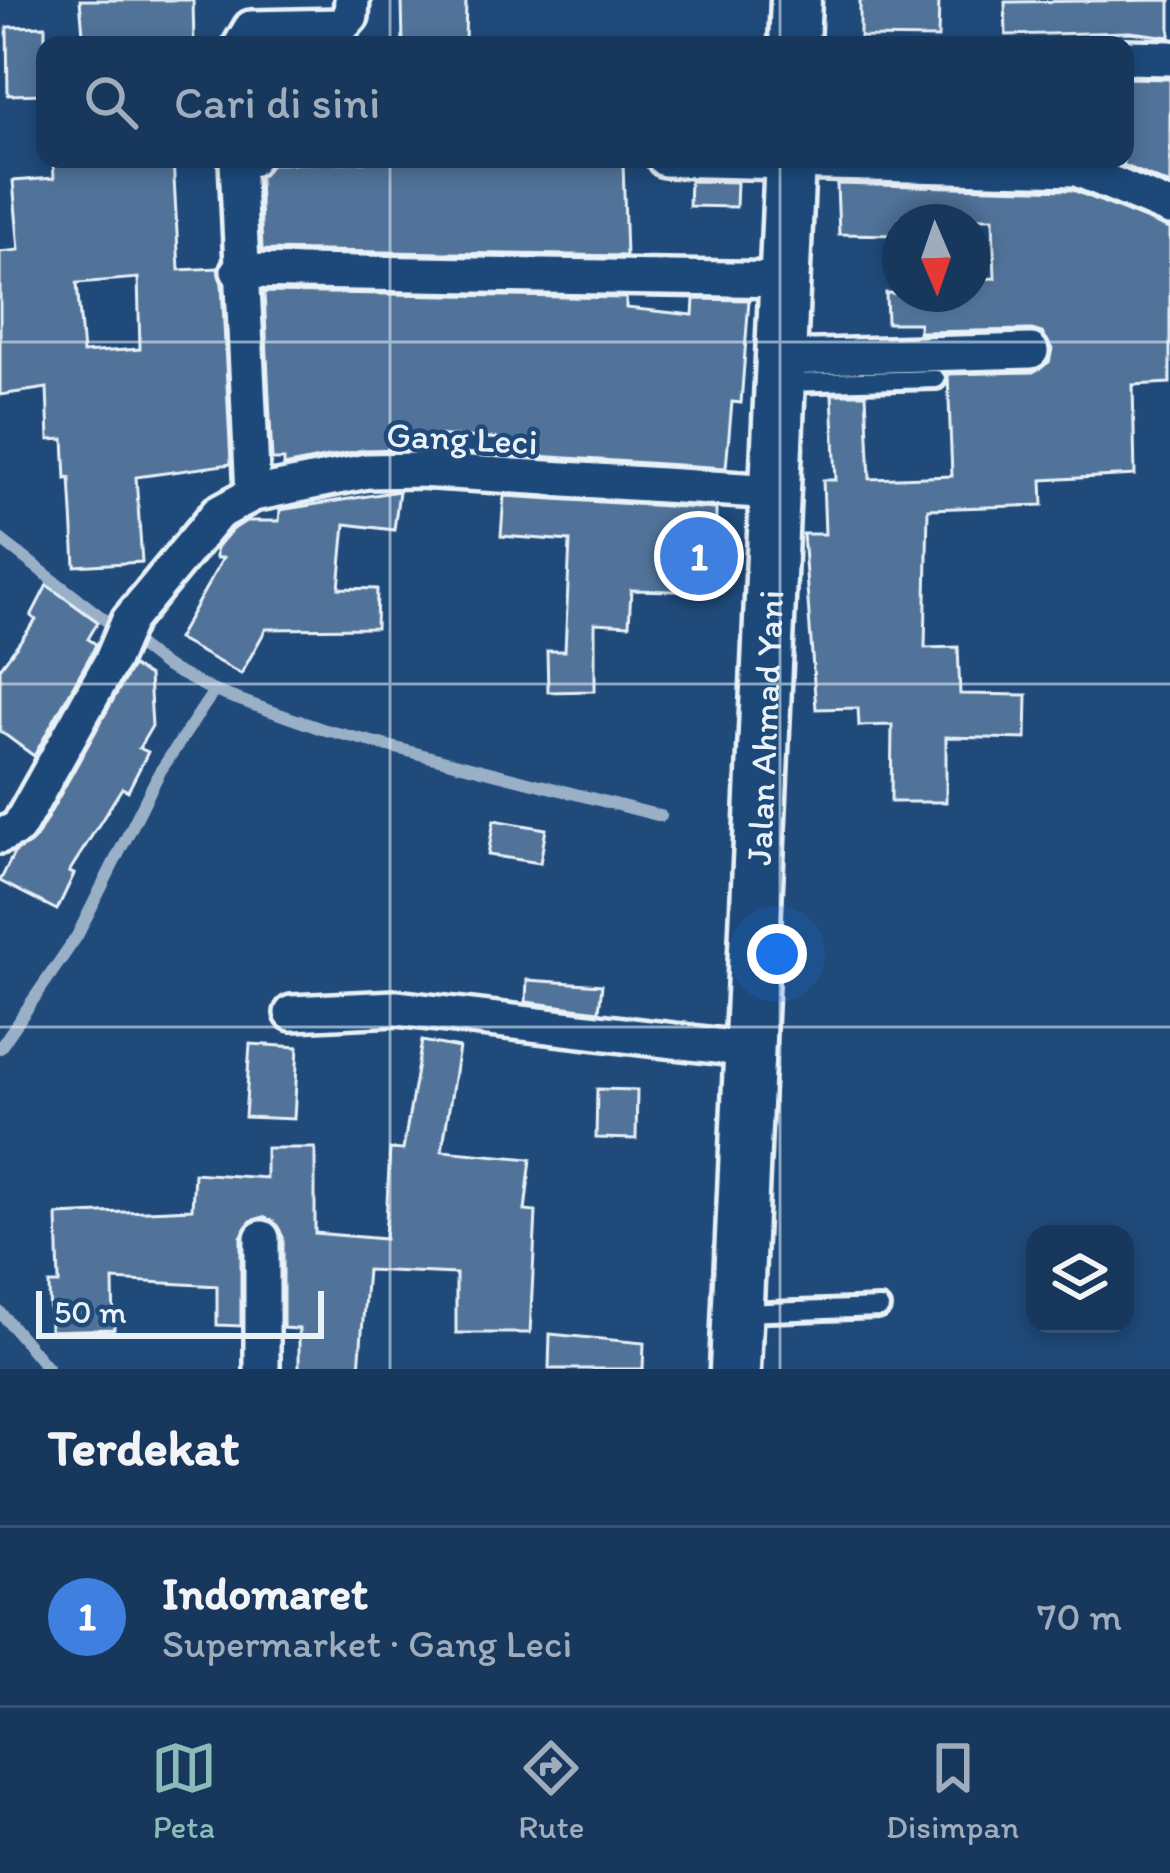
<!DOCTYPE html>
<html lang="id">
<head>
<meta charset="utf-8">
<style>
	:root { --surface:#17385c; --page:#244365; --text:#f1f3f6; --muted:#9eacbb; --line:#365272; --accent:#8bbbb9 }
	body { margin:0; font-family:Itim,sans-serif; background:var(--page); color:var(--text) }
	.controls { position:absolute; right:36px; bottom:36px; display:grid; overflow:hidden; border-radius:24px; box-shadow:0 6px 18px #0003 }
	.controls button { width:108px; height:108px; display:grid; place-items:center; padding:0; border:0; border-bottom:3px solid var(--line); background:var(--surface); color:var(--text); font:60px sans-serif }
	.compass { position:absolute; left:882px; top:204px; width:108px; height:108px; border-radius:50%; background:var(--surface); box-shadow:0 6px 18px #0003; rotate:178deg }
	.scale { position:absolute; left:36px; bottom:30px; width:288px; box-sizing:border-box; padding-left:12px; border:6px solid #e8f1f8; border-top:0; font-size:33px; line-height:42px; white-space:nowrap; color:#e8f1f8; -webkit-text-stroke:9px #1f4a7a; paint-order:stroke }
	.you { position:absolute; left:777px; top:954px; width:42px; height:42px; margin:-30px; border:9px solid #fff; border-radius:50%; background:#1a73e8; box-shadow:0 0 0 18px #1a73e833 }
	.badge { display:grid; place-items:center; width:78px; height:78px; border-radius:50%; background:var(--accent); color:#fff; font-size:39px; font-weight:700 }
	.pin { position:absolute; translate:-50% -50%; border:6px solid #fff; box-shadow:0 3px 12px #0006 }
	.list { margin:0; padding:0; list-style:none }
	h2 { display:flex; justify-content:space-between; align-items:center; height:156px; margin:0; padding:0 48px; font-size:51px }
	h2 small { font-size:39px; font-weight:400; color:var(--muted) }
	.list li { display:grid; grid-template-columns:78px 1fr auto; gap:36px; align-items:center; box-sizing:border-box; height:180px; padding:0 48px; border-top:3px solid var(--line) }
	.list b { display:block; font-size:45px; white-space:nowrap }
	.list p { margin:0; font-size:39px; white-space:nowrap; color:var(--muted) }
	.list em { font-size:39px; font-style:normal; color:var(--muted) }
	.icon { flex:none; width:66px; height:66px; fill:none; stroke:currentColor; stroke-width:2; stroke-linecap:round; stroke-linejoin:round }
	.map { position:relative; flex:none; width:1170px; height:1369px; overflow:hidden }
	.search { position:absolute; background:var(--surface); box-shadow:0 6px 18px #0003; left:36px; right:36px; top:36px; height:132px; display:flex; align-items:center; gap:30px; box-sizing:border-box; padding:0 42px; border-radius:24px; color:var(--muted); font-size:45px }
	.sheet { height:336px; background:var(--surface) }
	nav { display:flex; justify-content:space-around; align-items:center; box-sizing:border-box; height:168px; border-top:3px solid var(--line); background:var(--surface); font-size:33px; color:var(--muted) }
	nav a { display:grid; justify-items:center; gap:6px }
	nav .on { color:var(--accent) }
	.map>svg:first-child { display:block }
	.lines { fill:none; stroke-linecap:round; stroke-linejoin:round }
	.stream { stroke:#9ab0c7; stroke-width:12 }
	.building { fill:#517399; stroke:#e8f1f8; stroke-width:3; fill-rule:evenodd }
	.lane-casing { stroke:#e8f1f8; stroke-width:26 }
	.street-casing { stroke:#e8f1f8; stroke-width:42 }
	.secondary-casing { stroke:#e8f1f8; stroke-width:57 }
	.lane { stroke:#1f4a7a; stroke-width:16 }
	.street { stroke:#1f4a7a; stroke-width:33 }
	.secondary { stroke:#1f4a7a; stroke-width:48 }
	.grid { fill:none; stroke:#e8f1f8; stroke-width:3; stroke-opacity:0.55 }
	.labels { text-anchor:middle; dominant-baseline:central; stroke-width:9; stroke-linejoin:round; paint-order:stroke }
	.street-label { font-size:36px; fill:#e8f1f8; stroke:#1f4a7a }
</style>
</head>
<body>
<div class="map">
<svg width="1170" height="1369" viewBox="0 0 1170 1369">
	<rect width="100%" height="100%" fill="#1f4a7a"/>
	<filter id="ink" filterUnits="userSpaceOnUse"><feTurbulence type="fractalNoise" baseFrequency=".00833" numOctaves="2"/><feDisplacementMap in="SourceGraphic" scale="24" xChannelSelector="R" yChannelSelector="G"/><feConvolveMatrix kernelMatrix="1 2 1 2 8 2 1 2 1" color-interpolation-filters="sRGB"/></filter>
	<g filter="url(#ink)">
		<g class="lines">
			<!-- stream -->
			<g class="stream">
				<polyline points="0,539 165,666 214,691 322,729 661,816"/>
				<polyline points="0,1048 77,936 159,773 214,691"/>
				<polyline points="0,1312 48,1369"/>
			</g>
		</g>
		<!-- building -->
		<g class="building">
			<polygon points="80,0 193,0 194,45 84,45"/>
			<polygon points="402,0 466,0 465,45 403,45"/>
			<polygon points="860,0 939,0 938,38 860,37"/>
			<polygon points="1170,0 1170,37 1130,32 1006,35 1005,2"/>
			<polygon points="45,26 45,94 8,95 7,27"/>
			<polygon points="1127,78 1170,79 1170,185 1123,165"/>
			<path d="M53,159H173L179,270L218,268L222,284L231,464L136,477L142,562L75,566L70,478L66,479L64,439L49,440L47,388L0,395V252L19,250L13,181L54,178ZM138,278L140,349L83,353L77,283Z"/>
			<polygon points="452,159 533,160 534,165 623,162 626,256 262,250 259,178 271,164"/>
			<polygon points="690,181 737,182 736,207 689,206"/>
			<polygon points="837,184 1073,190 1170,229 1170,383 1133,385 1135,475 1042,480 1043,505 928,509 925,648 958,647 960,694 1027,695 1026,739 946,737 946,802 891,802 892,725 859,726 858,708 816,709 803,534 825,534 823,480 836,480 832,394 866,394 870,479 952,476 948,374 1033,372 1049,362 1052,349 1042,333 1032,330 919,332 919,323 887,323 886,293 972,294 972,279 995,278 993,218 900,218 900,235 839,234"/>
			<polygon points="264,292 626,298 626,308 693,315 694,299 749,300 741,403 732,402 726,468 504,454 505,439 430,435 429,445 405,443 404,449 363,450 284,466 284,460 272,460"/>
			<polygon points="399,491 394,530 345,524 339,588 377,589 376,628 266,629 241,674 177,639 223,558 216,558 216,548 232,530 246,521 279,521 280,510"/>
			<polygon points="504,496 716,509 716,530 725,531 713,592 631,590 629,625 595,623 595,691 548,692 547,651 565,651 570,541 501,536"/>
			<polygon points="47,585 98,622 88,639 96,644 93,651 34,756 0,731 0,668 36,620 31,616"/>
			<polygon points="132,666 149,676 152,726 139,748 148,752 128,791 122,788 69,872 74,874 57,910 0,881 14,853 36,838"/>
			<polygon points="494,820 546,829 540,863 488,855"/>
			<polygon points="527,980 602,985 599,1011 526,1002"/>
			<polygon points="422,1041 459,1048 442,1151 531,1159 525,1211 536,1212 530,1333 456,1333 456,1274 367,1270 359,1369 299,1369 299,1329 283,1328 283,1237 273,1221 263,1217 251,1221 241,1237 241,1326 217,1325 217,1286 113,1280 114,1329 50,1331 49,1284 59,1284 57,1215 192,1209 194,1173 266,1178 266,1148 315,1148 315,1233 385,1239 390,1149 403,1150"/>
			<polygon points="250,1044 298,1047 294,1119 245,1117"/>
			<polygon points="597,1089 637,1090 636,1139 596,1138"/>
			<polygon points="550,1334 644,1343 643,1369 549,1369"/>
		</g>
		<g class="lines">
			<!-- lane casing -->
			<g class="lane-casing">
				<g id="lane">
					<polyline points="783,383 936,379"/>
					<polyline points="743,1313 880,1308"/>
				</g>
			</g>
			<!-- street casing -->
			<g class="street-casing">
				<g id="street">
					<polyline points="241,45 251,28 342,26 351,16 352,0"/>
					<polyline points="1125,57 1170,58"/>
					<polyline points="251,159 237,161 253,494"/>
					<polyline points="665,159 1077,169 1170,208"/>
					<polyline points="238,271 786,280"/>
					<polyline points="783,358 1031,351"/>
					<polyline points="0,836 18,828 112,660 129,620 218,513 253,494 367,471 419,470 777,492"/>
					<polyline points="292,1013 396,1008 750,1050"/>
					<polyline points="262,1369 262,1238"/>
				</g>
			</g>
			<!-- secondary casing -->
			<g class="secondary-casing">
				<g id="secondary">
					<polyline points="794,45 796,0"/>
					<path id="s1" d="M735,1369L790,159"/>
				</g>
			</g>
			<!-- lane -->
			<use href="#lane" class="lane"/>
			<!-- street -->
			<use href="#street" class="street"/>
			<!-- secondary -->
			<use href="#secondary" class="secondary"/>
		</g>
	</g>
	<!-- grid -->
	<path class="grid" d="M390,0V45M780,0V45M390,159V1369M780,159V1369M0,342H1170M0,684H1170M0,1027H1170"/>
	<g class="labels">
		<!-- street labels -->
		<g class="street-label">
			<text transform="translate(462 438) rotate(3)">Gang Leci</text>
			<text stroke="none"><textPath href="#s1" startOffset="642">Jalan Ahmad Yani</textPath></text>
		</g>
	</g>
</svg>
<div class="controls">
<button><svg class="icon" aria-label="layers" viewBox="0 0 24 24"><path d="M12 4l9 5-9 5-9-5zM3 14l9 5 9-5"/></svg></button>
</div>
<svg class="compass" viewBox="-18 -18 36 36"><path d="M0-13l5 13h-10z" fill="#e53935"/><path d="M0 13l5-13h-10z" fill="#9eacbb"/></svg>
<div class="scale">50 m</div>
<div class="you"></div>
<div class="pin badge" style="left:699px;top:556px;background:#3f7fe0">1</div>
<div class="search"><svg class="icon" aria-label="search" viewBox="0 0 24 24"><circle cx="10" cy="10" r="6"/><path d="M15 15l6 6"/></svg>Cari di sini</div>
</div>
<section class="sheet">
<h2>Terdekat<small></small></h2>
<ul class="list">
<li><span class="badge" style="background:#3f7fe0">1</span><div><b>Indomaret</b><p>Supermarket · Gang Leci</p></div><em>70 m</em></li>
</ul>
</section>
<nav>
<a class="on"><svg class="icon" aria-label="map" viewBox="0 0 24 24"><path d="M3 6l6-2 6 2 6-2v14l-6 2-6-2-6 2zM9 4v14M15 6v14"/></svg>Peta</a>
<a><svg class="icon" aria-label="directions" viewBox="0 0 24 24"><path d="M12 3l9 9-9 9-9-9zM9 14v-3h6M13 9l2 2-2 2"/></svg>Rute</a>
<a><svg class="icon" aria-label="saved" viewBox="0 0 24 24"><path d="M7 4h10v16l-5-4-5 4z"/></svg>Disimpan</a>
</nav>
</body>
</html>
